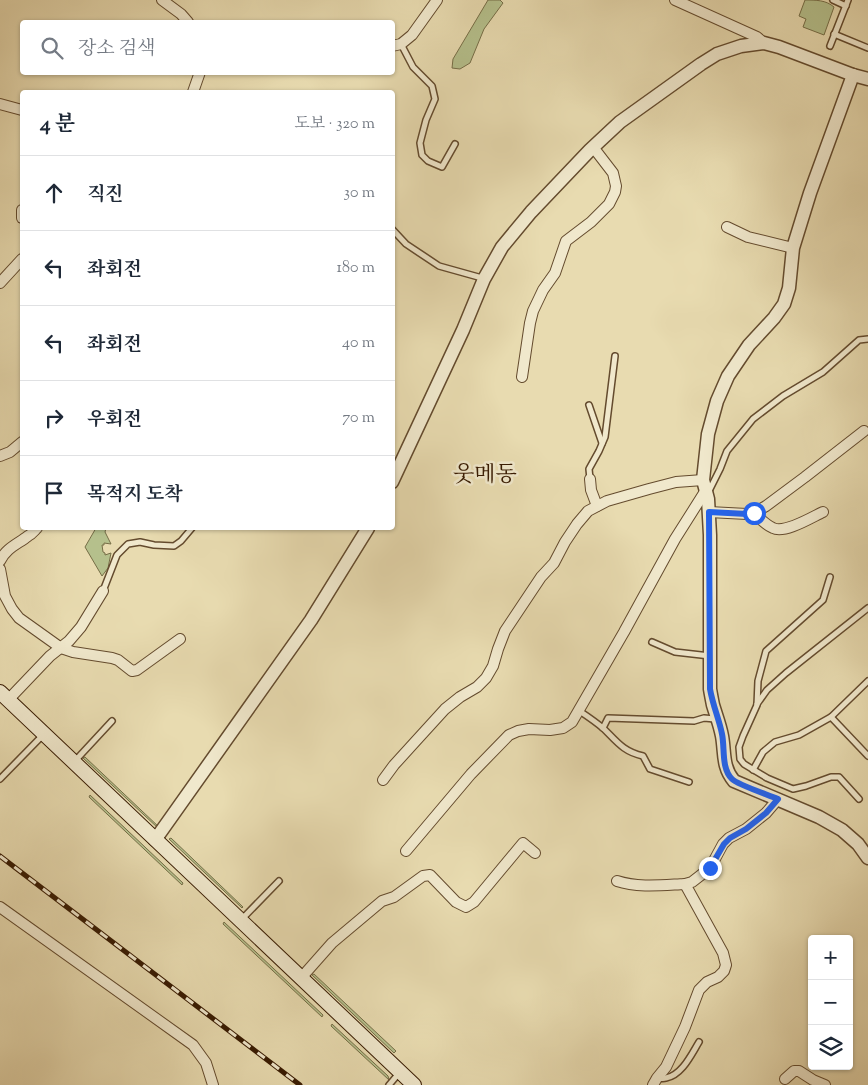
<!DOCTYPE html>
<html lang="ko">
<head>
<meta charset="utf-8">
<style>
	:root { --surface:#fff; --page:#f6f6f7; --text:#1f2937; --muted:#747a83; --line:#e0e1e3 }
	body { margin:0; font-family:"Sorts Mill Goudy","Noto Serif KR",serif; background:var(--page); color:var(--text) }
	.controls { position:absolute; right:15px; bottom:15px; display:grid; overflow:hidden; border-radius:5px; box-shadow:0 1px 4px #0004 }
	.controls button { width:45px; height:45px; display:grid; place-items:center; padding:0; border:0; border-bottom:1px solid var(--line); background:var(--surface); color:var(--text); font:25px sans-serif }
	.stop { position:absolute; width:15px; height:15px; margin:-11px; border:4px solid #2563eb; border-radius:50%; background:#fff }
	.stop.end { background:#2563eb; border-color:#fff; box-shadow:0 1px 5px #0008 }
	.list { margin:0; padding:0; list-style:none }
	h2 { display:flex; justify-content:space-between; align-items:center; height:65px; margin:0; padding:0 20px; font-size:21px }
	h2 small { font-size:16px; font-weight:400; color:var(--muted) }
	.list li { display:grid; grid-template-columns:32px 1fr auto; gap:15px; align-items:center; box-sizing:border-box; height:75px; padding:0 20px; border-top:1px solid var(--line) }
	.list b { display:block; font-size:19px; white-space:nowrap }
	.list em { font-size:16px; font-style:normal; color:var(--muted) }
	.icon { flex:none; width:28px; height:28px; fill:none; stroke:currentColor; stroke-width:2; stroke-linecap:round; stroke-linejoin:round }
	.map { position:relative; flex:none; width:868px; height:1085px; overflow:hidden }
	.search { position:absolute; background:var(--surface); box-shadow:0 1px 4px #0004; left:20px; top:20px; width:375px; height:55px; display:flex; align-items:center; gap:12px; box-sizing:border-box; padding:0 18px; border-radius:5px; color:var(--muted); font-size:19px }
	.panel { position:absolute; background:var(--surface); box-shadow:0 1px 4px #0004; left:20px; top:90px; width:375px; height:440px; border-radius:5px }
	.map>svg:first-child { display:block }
	.green { fill:#b5c08c; stroke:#766e47 }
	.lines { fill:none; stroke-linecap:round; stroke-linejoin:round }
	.service-casing { stroke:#644b2e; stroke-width:8 }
	.minor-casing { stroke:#644b2e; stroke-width:12 }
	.tertiary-casing { stroke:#644b2e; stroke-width:15 }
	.secondary-casing { stroke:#381b02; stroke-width:16 }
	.service { stroke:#f0e8cc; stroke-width:5 }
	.minor { stroke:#f0e8cc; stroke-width:10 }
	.tertiary { stroke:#f0e8cc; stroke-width:12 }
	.secondary { stroke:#f0e8cc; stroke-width:14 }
	.rail-casing { stroke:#381b02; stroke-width:5 }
	.rail { stroke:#f0e8cc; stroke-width:3; stroke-dasharray:9; stroke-linecap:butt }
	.route { stroke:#2563eb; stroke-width:6 }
	.labels { text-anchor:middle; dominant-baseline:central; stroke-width:5; stroke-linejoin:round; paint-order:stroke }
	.quarter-label { font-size:22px; fill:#381b02; stroke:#f0e8cc }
</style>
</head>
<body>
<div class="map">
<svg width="868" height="1085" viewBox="0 0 868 1085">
	<rect width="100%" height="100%" fill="#e8dbb0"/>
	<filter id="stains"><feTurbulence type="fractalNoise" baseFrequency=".004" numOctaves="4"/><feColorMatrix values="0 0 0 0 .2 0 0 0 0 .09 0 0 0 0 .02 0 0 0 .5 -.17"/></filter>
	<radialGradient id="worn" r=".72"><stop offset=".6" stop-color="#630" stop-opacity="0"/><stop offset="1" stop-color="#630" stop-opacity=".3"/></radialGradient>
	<!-- green -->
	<g class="green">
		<polygon points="488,0 500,0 503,3 484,29 470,63 460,69 452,68 453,59"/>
		<path d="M805,0C816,0 826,0 834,7L824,35L803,27L806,19L799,16Z"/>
		<polygon points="96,528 106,528 105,532 111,544 104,543 104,545 102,545 103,552 105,553 105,555 111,553 108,568 102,576 85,547"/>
		<polygon points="85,757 160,828 159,829 83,758"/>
		<polygon points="90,795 183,883 182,885 89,797"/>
		<polygon points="171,838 243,907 242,908 169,839"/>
		<polygon points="224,922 323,1015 322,1017 223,924"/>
		<polygon points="314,974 396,1051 394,1053 312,975"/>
		<polygon points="332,1024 388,1076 389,1080 331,1026"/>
	</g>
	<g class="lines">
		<!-- service casing -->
		<g class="service-casing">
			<g id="service">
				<polyline points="833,0 846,6"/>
				<polyline points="834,34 868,48"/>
				<polyline points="401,44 413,67 432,86 435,99 426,120 420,143 422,155 428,161 442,167 455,144"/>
				<polyline points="830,46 848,0"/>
				<polyline points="392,229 406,244 439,266 482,278"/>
				<polyline points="589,405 602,443"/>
				<polyline points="590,479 589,469 599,451 605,437 615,356"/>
				<polyline points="709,491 720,469 727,451 753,419 783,396 823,372 859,340 868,339"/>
				<polyline points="830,577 823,600 766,651 758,681 757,705 743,736 739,747 740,759 744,764 767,778 793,789 806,786 831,777 839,777 859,799"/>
				<polyline points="103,591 117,555 128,544 140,542 154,545 174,546 181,541 192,528"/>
				<polyline points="652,642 675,652 710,656"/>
				<polyline points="757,704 767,690 786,673 868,608"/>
				<path d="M578,710C587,716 596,722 604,729C617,742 624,752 643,756L650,769L689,782"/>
				<polyline points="831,717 868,681"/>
				<polyline points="603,728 608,718 694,721 704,718 715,719"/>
				<polyline points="74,762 112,721"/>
				<polyline points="753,770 763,752 775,742 799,735 831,717 868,756"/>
				<polyline points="0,779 44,734"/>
				<polyline points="241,920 279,881"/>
				<path d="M657,1078C660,1078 663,1079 666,1078C682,1075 691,1055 699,1042"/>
				<polyline points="389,1085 400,1072"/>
			</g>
		</g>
		<!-- minor casing -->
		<g class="minor-casing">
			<g id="minor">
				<polyline points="162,0 181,14 188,22"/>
				<polyline points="675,0 757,37 764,43"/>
				<polyline points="392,46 401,44 412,35 437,0"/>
				<polyline points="193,92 200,72"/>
				<polyline points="0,104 22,110"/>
				<polyline points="22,210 22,218"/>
				<polyline points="727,227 748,237 793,248"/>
				<polyline points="0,283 22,259"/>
				<polyline points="522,377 530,323 533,311 543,290 555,273 566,241 591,222 609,204 615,192 616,186 613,173 593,147"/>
				<polyline points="0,456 10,452 22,442"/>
				<polyline points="590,479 591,490 597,506"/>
				<polyline points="709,512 747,514 754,513 766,506 805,477 864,431"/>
				<path d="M754,513C760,519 766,525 773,528C785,534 812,517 823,512"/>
				<path d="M0,561C6,548 18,544 28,536C32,534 34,531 37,528"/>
				<polyline points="0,569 5,596 12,609 19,618 61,648 73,652 112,658 118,660 132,671 137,670 180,639"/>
				<polyline points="8,700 50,656 69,641 81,627 103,591"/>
				<polyline points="383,780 394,765 414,743 445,709 460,697 477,687 486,678 493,666 498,649 505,631 541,577 554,563 565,542 577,524 588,511 607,501 649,489 676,482 703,480"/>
				<polyline points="406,851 471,774 509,735 518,731 529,729 550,730 563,728 572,722 624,632 675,539 706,490"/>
				<path d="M617,881C638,888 663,885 685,884L692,882L710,868L723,844L729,838L746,829L766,813L778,799"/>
				<polyline points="0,907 193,1045 206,1063 213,1085"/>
				<polyline points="301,978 332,943 382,901 394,897 423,876 430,875 456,902 466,907 474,902 523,843 535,853"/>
				<polyline points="785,1079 794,1071 799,1071 813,1080 825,1085"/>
				<polyline points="653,1085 657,1078 666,1067 685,1027 699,990 707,982 718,977 724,971 726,965 723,953 685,884"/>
			</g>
		</g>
		<!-- tertiary casing -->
		<g class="tertiary-casing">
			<g id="tertiary">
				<path d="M853,75L810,193L793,248L789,288L784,304L774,318L749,345L728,376L717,401L708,434L703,480L708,499L710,535V689C711,695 712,700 713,705C716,715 720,725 722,736C725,752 722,767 734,781L819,817L842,830L858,844L868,858"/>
				<polyline points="392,482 463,330 484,279 502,247 531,212 590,150 620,122 701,64 717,54 741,46 764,43 779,47 853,75 868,79"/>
				<polyline points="155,840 311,620 368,528"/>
			</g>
		</g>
		<!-- secondary casing -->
		<g class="secondary-casing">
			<polyline id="secondary" points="0,692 414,1085"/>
		</g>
		<!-- service -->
		<use href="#service" class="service"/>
		<!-- minor -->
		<use href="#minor" class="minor"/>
		<!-- tertiary -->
		<use href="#tertiary" class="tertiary"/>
		<!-- secondary -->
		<use href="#secondary" class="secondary"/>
		<!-- rail casing -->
		<g class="rail-casing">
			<polyline id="rail" points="0,856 300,1085"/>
		</g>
		<!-- rail -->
		<use href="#rail" class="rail"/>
	</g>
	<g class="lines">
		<!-- route -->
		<path class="route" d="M710,868L724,844L730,838L746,829L766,813L778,799C769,795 738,785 732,779C721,768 725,748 722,734C719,719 713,706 710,689L709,512L747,514L754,513"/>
	</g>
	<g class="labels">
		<!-- quarter labels -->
		<g class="quarter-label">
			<text x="485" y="476">웃메동</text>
		</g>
	</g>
	<rect width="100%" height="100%" filter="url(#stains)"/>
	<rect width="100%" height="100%" fill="url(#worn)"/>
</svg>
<div class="controls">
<button>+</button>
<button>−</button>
<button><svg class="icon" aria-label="layers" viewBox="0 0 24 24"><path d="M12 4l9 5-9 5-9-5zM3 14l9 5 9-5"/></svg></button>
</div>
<div class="stop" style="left:754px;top:513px"></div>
<div class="stop end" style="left:710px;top:868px"></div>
<div class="search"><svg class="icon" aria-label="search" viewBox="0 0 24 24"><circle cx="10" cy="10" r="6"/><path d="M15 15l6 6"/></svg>장소 검색</div>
<section class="panel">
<h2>4 분<small>도보 · 320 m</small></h2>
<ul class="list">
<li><svg class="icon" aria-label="ahead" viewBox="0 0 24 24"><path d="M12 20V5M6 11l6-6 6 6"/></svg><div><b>직진</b></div><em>30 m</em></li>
<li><svg class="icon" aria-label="left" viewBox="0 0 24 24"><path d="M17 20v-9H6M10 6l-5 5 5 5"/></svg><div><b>좌회전</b></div><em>180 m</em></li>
<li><svg class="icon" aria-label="left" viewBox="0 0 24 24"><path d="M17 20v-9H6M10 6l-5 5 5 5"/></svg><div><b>좌회전</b></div><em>40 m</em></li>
<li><svg class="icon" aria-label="right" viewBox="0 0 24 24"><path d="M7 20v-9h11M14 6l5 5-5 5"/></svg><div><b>우회전</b></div><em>70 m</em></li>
<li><svg class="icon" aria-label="arrive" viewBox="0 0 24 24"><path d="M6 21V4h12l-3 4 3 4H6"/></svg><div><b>목적지 도착</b></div></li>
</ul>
</section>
</div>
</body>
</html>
